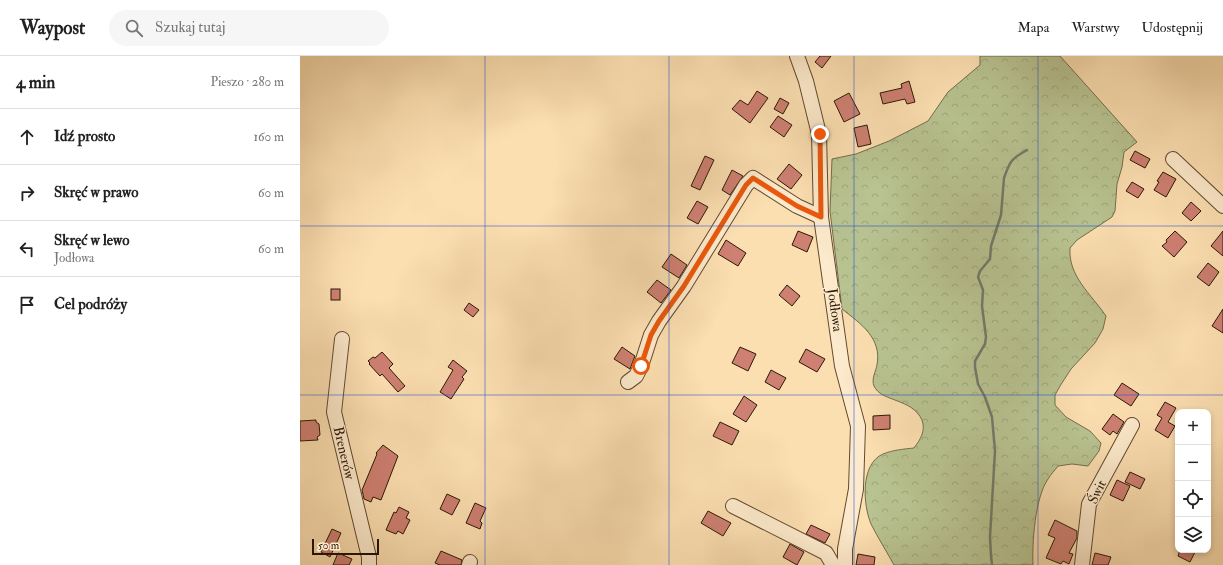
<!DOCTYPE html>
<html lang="pl">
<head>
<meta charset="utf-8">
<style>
	:root { --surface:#fff; --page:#f6f6f6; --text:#222; --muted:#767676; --line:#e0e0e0 }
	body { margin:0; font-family:"IM FELL Double Pica",serif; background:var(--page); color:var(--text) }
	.controls { position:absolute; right:12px; bottom:12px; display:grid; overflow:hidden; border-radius:8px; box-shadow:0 2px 6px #0003 }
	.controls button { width:36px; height:36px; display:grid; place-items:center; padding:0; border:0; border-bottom:1px solid var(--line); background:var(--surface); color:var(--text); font:20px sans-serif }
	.scale { position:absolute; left:12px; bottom:10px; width:67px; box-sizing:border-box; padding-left:4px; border:2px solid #2c1905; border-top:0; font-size:11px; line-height:14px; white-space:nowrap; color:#2c1905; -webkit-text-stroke:3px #fdeacc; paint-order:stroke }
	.stop { position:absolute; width:12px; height:12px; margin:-9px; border:3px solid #ea580c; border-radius:50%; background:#fff }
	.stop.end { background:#ea580c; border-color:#fff; box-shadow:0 1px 4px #0008 }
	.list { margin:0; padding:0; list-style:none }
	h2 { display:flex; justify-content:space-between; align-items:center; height:52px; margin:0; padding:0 16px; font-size:17px }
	h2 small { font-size:13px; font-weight:400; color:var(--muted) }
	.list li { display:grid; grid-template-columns:26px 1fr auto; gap:12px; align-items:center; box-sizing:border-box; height:56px; padding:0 16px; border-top:1px solid var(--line) }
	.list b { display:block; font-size:15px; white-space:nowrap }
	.list p { margin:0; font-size:13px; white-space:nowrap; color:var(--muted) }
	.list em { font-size:13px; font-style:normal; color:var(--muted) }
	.icon { flex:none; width:22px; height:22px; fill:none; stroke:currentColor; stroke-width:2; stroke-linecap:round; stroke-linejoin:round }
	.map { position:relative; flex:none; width:923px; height:509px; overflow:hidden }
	header { display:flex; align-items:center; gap:24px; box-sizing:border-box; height:56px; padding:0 20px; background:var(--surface); border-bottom:1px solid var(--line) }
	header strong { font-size:19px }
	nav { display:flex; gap:22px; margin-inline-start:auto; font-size:14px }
	.search { width:280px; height:36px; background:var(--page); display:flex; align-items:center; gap:10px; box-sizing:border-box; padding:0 14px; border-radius:22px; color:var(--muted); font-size:15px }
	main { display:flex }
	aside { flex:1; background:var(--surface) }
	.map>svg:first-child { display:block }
	.forest { fill:url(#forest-crowns); stroke:#726e4b }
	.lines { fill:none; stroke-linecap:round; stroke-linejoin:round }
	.stream { stroke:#717b69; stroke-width:2.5 }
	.building { fill:#ce8072; stroke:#2c1905 }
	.minor-casing { stroke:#604a30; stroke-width:16 }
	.minor { stroke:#fdeacc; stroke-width:14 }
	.route { stroke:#ea580c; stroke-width:5 }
	.grid { fill:none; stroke:#1d4ed8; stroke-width:1; stroke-opacity:0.55 }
	.labels { text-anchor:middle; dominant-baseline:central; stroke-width:3; stroke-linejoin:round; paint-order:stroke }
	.street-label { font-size:14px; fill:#2c1905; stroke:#fdeacc }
</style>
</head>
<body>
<header>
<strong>Waypost</strong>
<div class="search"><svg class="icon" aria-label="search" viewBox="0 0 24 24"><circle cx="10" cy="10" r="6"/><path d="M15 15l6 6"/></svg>Szukaj tutaj</div>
<nav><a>Mapa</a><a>Warstwy</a><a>Udostępnij</a></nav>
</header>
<main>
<aside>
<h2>4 min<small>Pieszo · 280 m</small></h2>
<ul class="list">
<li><svg class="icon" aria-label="ahead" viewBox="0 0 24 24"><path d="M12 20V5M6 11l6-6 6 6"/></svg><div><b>Idź prosto</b></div><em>160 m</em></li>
<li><svg class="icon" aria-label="right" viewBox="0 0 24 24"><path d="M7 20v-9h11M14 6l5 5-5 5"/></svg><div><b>Skręć w prawo</b></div><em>60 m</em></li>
<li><svg class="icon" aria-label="left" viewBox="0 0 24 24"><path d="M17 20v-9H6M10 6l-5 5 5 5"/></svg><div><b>Skręć w lewo</b><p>Jodłowa</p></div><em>60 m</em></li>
<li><svg class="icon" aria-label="arrive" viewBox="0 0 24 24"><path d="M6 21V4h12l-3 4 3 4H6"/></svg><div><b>Cel podróży</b></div></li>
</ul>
</aside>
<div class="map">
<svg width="923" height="509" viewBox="0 0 923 509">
	<defs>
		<pattern id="forest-crowns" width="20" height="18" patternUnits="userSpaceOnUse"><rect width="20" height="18" fill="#b8c391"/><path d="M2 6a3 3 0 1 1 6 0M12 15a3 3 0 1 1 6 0" fill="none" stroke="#9ea77c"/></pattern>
	</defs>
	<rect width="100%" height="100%" fill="#fcdfb1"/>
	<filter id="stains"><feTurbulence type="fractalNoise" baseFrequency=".005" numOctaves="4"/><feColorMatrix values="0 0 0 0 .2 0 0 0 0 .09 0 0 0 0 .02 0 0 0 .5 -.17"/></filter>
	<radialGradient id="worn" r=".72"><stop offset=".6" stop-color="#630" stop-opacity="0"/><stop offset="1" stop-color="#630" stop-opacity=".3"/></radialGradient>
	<!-- forest -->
	<path class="forest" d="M680,0H760L837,86L824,96L822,111L817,128L815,155L812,161L777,184L770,192C768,220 791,238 806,260L803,273L795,287L771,313L760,330L755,339V349L766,361L790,375L801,387L799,395L788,410L772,408L758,410C755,414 751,418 748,423C735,442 732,486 733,509H594C587,496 578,482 571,468C563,449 560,408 583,398C593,394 604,393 614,392C620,384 626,375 622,364C612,342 581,346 574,330C571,323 576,315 577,309C582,282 561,268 542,253L530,155L532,103L556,98L589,85L628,65L648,36L680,9Z"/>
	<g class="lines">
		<!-- stream -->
		<path class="stream" d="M692,509L691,500L690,481L695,395L692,361L685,341L678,328L675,311V305L685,288L686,281L682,250L683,234L678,221L680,215L690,203L691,190L701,159L704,122C710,105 711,103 727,94"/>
	</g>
	<!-- building -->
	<g class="building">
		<polygon points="520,0 531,0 522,12 515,6"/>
		<polygon points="609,25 615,46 607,48 605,43 583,48 580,37 602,32 601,28"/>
		<polygon points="457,35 468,42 450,67 432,53 440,44 448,49"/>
		<polygon points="549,37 560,58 544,66 534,45"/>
		<polygon points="480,42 489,47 483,58 474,53"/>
		<polygon points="478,60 492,69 484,81 470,71"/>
		<polygon points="567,69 571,88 558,91 554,72"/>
		<polygon points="835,95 850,103 845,112 830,104"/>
		<polygon points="405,100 414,104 400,134 391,130"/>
		<polygon points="489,108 502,119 491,133 477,123"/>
		<polygon points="432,114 443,120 430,139 422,134"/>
		<polygon points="863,116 876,123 866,141 854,134 859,126 857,125"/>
		<polygon points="832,126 844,133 838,142 826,135"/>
		<polygon points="397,145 408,151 398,168 387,162"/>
		<polygon points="891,146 901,155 891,165 882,157"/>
		<polygon points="498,175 513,181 507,196 492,189"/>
		<polygon points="875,175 887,186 874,201 862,190 867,186 866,184"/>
		<polygon points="923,175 923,200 911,190"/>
		<polygon points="426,184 446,197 438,210 418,198"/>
		<polygon points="371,198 387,209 379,222 362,211"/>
		<polygon points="908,207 919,216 909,230 897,221"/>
		<polygon points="357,224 371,234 361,247 347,236"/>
		<polygon points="487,229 500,240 492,250 479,239"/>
		<rect x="31" y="233" width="9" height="11"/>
		<polygon points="169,247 179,254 173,261 164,254"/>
		<polygon points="923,253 923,277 912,270"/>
		<polygon points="322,291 335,300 330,313 314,303"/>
		<polygon points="440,291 456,298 448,315 432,307"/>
		<polygon points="506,293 525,303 517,316 499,306"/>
		<polygon points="82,296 93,308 89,312 105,330 98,336 82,318 80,320 69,308 70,307 68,305 73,301 75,302"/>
		<polygon points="153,304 167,315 162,321 164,323 151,343 140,336 153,314 148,311"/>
		<polygon points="471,314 486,322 479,334 465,326"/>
		<polygon points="822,327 839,338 831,350 814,339"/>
		<polygon points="444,340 457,349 446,366 433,358"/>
		<polygon points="865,346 876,352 868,366 875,370 868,382 855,374 862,362 857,359"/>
		<polygon points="813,358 824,366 817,378 813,375 810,379 802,373"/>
		<polygon points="590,359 590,373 573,374 573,360"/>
		<polygon points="16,364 16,366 19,368 20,379 17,381 18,384 0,385 0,365"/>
		<polygon points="420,366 439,375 432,389 413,380"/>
		<polygon points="83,389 98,400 81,444 73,441 71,446 64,443 62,434 77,398 76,397"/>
		<polygon points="830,416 845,423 840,433 825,426"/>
		<polygon points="817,424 830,430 823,445 810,439"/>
		<polygon points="147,438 160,444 152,459 140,453"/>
		<polygon points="175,447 186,452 180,465 182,467 180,473 166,467"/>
		<polygon points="99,451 109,456 106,462 110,464 103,478 98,475 96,478 86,474 94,456 96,457"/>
		<polygon points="408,455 431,467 423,480 401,467"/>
		<polygon points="755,464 777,475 777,482 769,497 773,498 769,508 763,505 761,508 746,502 755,482 748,479"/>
		<polygon points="511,469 530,478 525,487 506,478"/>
		<polygon points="32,473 41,477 30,501 21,496"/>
		<polygon points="490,488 504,496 497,509 483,501"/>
		<polygon points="880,494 896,494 890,506 878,500"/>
		<polygon points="141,495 162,504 161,509 140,509 135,507"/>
		<polygon points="38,497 52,503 49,509 33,509"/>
		<polygon points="795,497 811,501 808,509 792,509"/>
		<polygon points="558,498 575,501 574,509 556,509"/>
	</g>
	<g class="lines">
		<!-- minor casing -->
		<g class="minor-casing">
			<g id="minor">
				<polyline points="497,0 506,25 519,78 521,161 542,310 558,370 556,433 545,493 545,509"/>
				<polyline points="873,103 923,150"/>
				<polyline points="42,283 34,356 69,501 69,509"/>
				<polyline points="328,326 336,320 341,310 351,279 359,265 384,230 446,129 453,122 497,150 521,161"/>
				<polyline points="433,450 526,497 533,509"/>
				<polyline points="169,509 170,506"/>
				<polyline points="782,509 789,448 832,369"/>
			</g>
		</g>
		<!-- minor -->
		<use href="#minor" class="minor"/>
	</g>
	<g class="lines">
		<!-- route -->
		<polyline class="route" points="341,310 351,279 359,265 384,230 446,129 453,122 497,150 521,161 520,78"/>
	</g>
	<!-- grid -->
	<path class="grid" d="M185,0V509M369,0V509M554,0V509M738,0V509M0,170H923M0,339H923"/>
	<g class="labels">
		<!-- street labels -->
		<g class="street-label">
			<text transform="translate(535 254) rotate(82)">Jodłowa</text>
			<text transform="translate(44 397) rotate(77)">Brenerów</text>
			<text transform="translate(797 436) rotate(-64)">Świt</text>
		</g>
	</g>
	<rect width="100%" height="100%" filter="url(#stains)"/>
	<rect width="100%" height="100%" fill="url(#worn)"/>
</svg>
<div class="controls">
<button>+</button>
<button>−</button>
<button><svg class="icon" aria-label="locate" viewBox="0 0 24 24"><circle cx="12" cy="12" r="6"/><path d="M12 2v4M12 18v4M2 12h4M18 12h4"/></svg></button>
<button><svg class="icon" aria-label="layers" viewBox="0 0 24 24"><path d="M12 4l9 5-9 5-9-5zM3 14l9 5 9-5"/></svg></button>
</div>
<div class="scale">50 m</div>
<div class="stop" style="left:341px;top:310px"></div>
<div class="stop end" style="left:520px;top:78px"></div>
</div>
</main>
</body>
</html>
